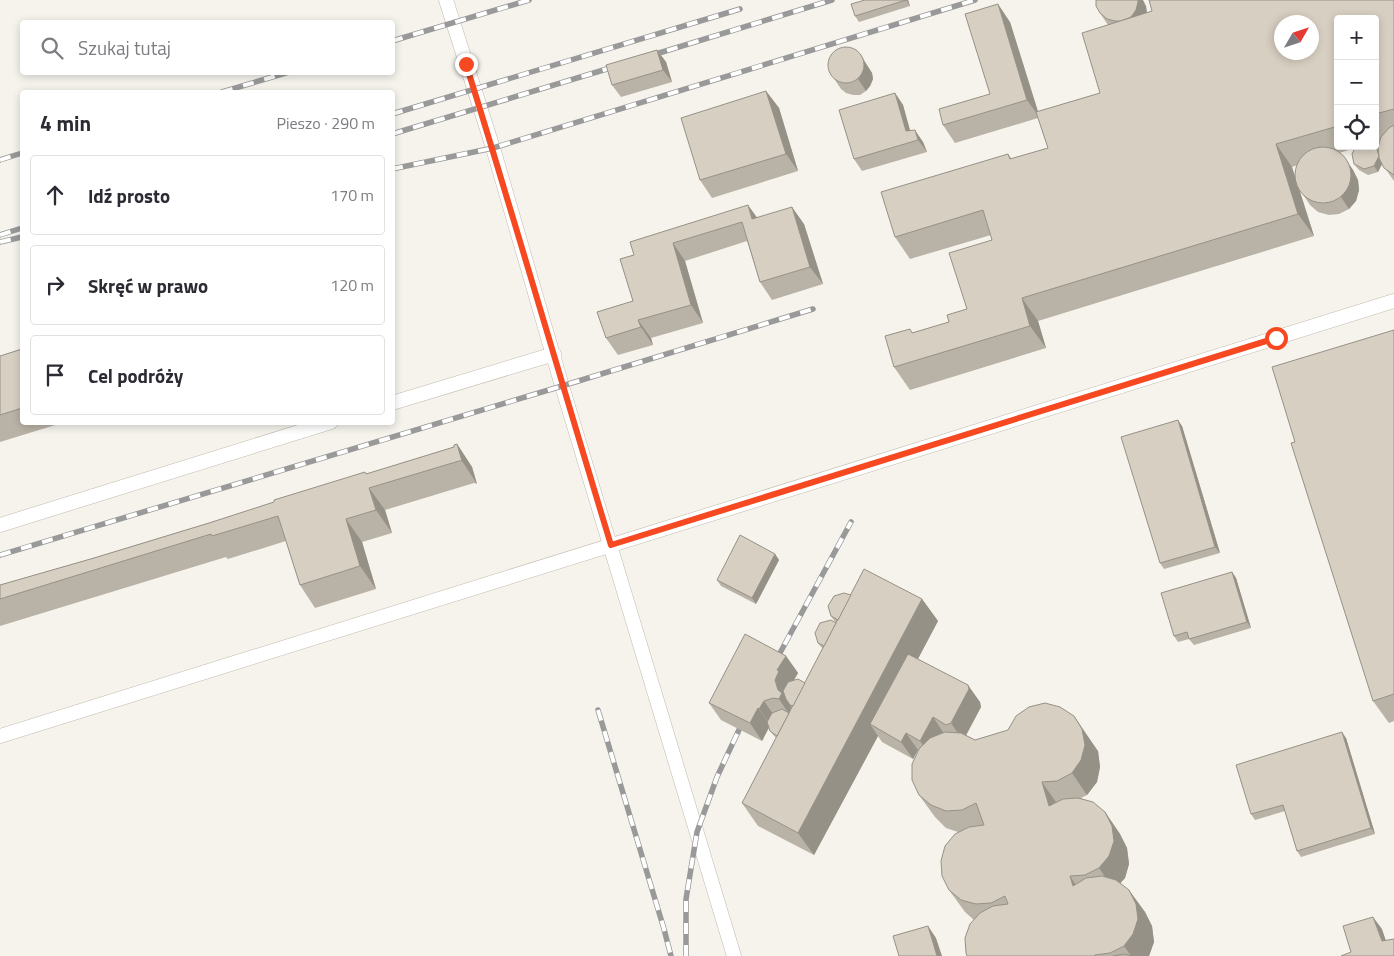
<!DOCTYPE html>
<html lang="pl">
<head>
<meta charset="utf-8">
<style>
	:root { --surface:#fff; --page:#f7f7f7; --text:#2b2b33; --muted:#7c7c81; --line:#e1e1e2 }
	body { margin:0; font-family:"Titillium Web",sans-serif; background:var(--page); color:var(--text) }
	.controls { position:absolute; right:15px; top:15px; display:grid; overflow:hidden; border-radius:5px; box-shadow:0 2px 8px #0003 }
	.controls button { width:45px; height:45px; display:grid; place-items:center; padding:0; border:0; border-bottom:1px solid var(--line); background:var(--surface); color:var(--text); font:25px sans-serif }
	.compass { position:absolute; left:1274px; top:15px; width:45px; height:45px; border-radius:50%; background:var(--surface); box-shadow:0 2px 8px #0003; rotate:51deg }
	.stop { position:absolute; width:15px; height:15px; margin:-11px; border:4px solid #f64922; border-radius:50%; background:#fff }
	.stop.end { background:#f64922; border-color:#fff; box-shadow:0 1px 5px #0008 }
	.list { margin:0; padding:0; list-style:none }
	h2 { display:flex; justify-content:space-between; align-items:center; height:65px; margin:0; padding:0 20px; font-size:21px }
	h2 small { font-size:16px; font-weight:400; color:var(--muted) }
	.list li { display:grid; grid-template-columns:32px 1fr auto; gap:15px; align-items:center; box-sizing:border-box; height:80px; margin:0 10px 10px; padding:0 10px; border:1px solid var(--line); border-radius:5px }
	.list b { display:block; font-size:19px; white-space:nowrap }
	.list em { font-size:16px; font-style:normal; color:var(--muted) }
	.icon { flex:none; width:28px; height:28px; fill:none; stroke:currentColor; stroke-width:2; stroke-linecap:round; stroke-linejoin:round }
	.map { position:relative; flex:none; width:1394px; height:956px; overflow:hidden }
	.search { position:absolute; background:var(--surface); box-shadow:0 2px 8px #0003; left:20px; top:20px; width:375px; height:55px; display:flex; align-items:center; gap:12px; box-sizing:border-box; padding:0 18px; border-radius:5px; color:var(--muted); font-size:19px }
	.panel { position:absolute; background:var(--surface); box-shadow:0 2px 8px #0003; left:20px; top:90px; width:375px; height:335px; border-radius:5px }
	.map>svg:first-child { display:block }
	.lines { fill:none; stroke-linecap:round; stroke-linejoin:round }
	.service-casing { stroke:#c1bbae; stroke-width:15 }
	.service { stroke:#fff; stroke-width:14 }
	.rail-casing { stroke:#999; stroke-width:5.5 }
	.rail { stroke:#fff; stroke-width:4; stroke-dasharray:11; stroke-linecap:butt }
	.wall { fill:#b9b2a6; fill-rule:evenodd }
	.shaded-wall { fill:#969187 }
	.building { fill:#d7cfc1; stroke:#969187; fill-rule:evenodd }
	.route { stroke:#f64922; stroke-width:6 }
</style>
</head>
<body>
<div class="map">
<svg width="1394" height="956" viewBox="0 0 1394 956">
	<rect width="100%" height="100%" fill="#f5f3ec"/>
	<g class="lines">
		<!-- service casing -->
		<g class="service-casing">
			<g id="service">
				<polyline points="446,0 493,148 562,386 734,956"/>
				<polyline points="392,403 554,354"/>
				<polyline points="0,525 331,422"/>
				<polyline points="0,736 1394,301"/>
			</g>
		</g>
		<!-- service -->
		<use href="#service" class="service"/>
		<!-- rail casing -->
		<g class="rail-casing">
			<g id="rail">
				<polyline points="392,41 529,0"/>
				<polyline points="646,57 832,0"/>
				<polyline points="222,92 289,72"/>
				<polyline points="392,114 740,9"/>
				<polyline points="392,134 620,65"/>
				<polyline points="0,160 22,153"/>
				<polyline points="392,169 493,148 975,0"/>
				<polyline points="0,235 22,228"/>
				<polyline points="0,242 22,237"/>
				<polyline points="0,555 562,386 813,309"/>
				<polyline points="774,664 851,522"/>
				<polyline points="598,710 664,929 671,956"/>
				<polyline points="686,956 686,899 697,832 717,777 745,717"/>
			</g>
		</g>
		<!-- rail -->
		<use href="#rail" class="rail"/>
	</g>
	<!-- wall -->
	<g class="wall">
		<polygon points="865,0 908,0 910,6 859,22 855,16"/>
		<path d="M1394,0V181L1382,164L1378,172L1368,175L1359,170L1354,164L1355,148L1339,153L1353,170L1358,180L1359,190L1356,201L1349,209L1339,214L1329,215L1318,212L1310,205L1302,193L1298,185L1314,236L1038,321L1046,348L910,390L894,367L913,333L949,322L967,309L992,240L991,235L910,259L895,237L1008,154L1012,159L1048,148L1038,118L955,143L943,125L990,94L1010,22L1038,112L1100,93L1108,25L1100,13L1146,6L1147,13ZM1338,19H1375V141L1381,140L1379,150L1376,146H1338ZM1298,165L1296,181L1292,167Z"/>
		<polygon points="657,50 666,62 672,82 621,97 612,85"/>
		<polygon points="860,54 872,73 873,79 870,86 866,91 860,95 853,95 846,93 841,89 833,77"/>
		<polygon points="766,91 779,108 798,171 712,198 700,180"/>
		<polygon points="895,93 903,105 910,131 923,142 927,152 862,171 854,159"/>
		<polygon points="757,217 804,224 823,284 772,300 760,282 747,241 685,261 703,323 651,338 653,345 618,355 606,338 633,301 620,259"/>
		<polygon points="1394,330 1394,721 1389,723 1373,701"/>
		<polygon points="22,349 22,422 65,422 0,442 0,356"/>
		<polygon points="1182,426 1220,553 1164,569 1160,563"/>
		<polygon points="457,444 472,467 477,484 474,483 385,510 392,533 362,542 376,589 315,608 300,585 286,541 228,559 226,557 0,626 0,585 94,558 209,523 454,447"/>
		<polygon points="775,554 779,560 756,604 721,586 717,580"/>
		<polygon points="1232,572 1236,578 1251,628 1194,645 1189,639 1178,642 1174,636"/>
		<polygon points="851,595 922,599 938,621 918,659 980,702 981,707 966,735 975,740 1098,751 1100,767 1097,782 1087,795 1081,798 1105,812 1120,834 1127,848 1129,864 1125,878 1120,883 1145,912 1152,926 1154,942 1149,956 967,956 974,920 965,912 949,890 958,832 946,828 935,817 919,795 918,750 913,759 882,742 878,736 814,855 758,826 742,803 776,738 770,731 769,728 762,741 721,720 709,703 786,656 798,673 794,680 805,683 823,649 818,643 836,623 831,616"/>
		<polygon points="1346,738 1375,834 1301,857 1297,851 1285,811 1255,820 1251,814"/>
	</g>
	<!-- shaded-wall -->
	<g class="shaded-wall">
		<polygon points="906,0 908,0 910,6"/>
		<polygon points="1138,0 1143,0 1146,6 1147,14 1139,29 1131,17"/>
		<polygon points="998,4 1010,22 1040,118 1027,100"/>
		<polygon points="657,50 666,62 672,82 663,70"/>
		<polygon points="860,54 872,73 873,79 870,86 866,91 858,79"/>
		<polygon points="766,91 779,108 798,171 786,154"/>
		<polygon points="895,93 903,105 913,141 906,131"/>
		<polygon points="915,130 923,142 927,152 918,140"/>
		<polygon points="1276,144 1292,167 1314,236 1298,214"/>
		<polygon points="1376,146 1380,152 1383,162 1378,172 1374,166"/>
		<polygon points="1345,158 1353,170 1358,180 1359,190 1356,201 1349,209 1341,197"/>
		<polygon points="748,205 761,223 752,219"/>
		<polygon points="792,207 804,224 823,284 810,267"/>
		<polygon points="673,243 685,261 703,323 691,305"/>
		<polygon points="1022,298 1038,321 1046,348 1030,326"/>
		<polygon points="638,320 651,338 653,345 641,327"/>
		<polygon points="1178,420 1182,426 1220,553 1215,547"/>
		<polygon points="457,444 472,467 477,484 462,461"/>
		<polygon points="369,488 385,510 392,533 376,510"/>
		<polygon points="346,519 362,542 376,589 360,566"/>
		<polygon points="775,554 779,560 756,604 752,598"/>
		<polygon points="1232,572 1236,578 1251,628 1247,622"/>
		<polygon points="922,599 938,621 880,730 870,724 878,736 814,855 798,833"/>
		<polygon points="786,656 798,673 790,687 790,705 794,711 791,717 779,699 778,690 775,680 777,670"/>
		<polygon points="968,685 980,702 981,707 963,741 951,723"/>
		<polygon points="764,701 776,718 771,726 759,709"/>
		<polygon points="758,708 770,725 762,741 750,723"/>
		<polygon points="1074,716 1098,751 1100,767 1097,782 1087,795 1072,773"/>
		<polygon points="933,717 945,735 932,758 920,741"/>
		<polygon points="1342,732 1346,738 1375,834 1371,828"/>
		<polygon points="906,733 918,750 913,759 901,742"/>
		<polygon points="1042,782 1058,805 1049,806"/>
		<polygon points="1105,812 1120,834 1127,848 1129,864 1125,878 1114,890 1099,868"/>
		<polygon points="1070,876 1085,899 1073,886"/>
		<polygon points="1129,890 1145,912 1152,926 1154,942 1149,956 1131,956 1124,946"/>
		<polygon points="1373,917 1382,929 1390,953 1382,941"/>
		<polygon points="928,926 936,938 942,956 937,956"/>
	</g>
	<!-- building -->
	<g class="building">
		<polygon points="865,0 906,0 855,16 851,4"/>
		<polygon points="1096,0 1138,0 1138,2 1136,10 1131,17 1121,21 1115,21 1107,19 1100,13 1096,6"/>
		<path d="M1149,0H1394V109L1375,114V19H1338V126L1276,144L1298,214L1022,298L1030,326L894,367L885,336L910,329L912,333L949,322L947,315L967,309L949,253L992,240L983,210L895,237L881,192L1008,154L1010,159L1048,148L1036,112L1100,93L1082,33L1152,11ZM1282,22H1312V52H1282Z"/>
		<polygon points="998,4 1027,100 943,125 939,109 990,94 965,14"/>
		<circle cx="846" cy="65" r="18"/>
		<polygon points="657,50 663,70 612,85 606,65"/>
		<polygon points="766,91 786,154 700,180 681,118"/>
		<polygon points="895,93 906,131 915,130 918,140 854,159 839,110"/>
		<polygon points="1394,125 1394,175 1384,168 1379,158 1378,147 1381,137 1389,128"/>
		<polygon points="1356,146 1376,146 1379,156 1374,166 1364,169 1354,164 1352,154"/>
		<circle cx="1323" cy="175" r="28"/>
		<polygon points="748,205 752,219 792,207 810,267 760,282 742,222 673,243 691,305 638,320 641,327 606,338 597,312 633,301 620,259 634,255 630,242"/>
		<polygon points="1394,330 1394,694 1373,701 1291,443 1295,442 1272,367"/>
		<polygon points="22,349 22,408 0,415 0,356"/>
		<polygon points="1178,420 1215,547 1160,563 1121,437"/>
		<polygon points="457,444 462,461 459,461 369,488 376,510 346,519 360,566 300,585 278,516 212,536 211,534 0,599 0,585 94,558 209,523 274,502 274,500 365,472 366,474 454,447 454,445"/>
		<polygon points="740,535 775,554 752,598 717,580"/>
		<polygon points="864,569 922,599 798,833 742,803"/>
		<polygon points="1232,572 1247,622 1189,639 1187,632 1174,636 1161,593"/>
		<polygon points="844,593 851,595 838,620 831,616 828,606 834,596"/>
		<polygon points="831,620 836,623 824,646 818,643 815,633 820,623"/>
		<polygon points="745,634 786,656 777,670 779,671 775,680 778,690 782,693 779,699 773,698 764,701 759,709 758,708 750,723 709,703"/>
		<polygon points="908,654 968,685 969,689 951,723 946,725 933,717 920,741 906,733 901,742 870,724"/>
		<polygon points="798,679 805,683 793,706 790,705 786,699 783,691 788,682"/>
		<polygon points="1045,703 1060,707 1074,716 1082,729 1085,745 1081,760 1072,773 1057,781 1042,782 1049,806 1063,799 1078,798 1093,802 1105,812 1112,826 1114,841 1109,856 1099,868 1085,875 1070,876 1073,886 1086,878 1102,876 1116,880 1129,890 1136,904 1138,919 1133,934 1124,946 1110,953 1095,955 1095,956 967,956 966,953 965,938 970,924 980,913 993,906 1008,904 1005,896 991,903 976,904 961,900 949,890 942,876 941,861 945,846 955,834 969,827 984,825 976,803 962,810 946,811 931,805 919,795 912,780 912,764 919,749 930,738 945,732 961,733 975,740 1008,730 1016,716 1029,707"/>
		<polygon points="782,709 789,713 777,736 770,731 767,722 772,713"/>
		<polygon points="1342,732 1371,828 1297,851 1283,805 1251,814 1236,765"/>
		<polygon points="1373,917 1382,941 1394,939 1394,956 1341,956 1351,952 1343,926"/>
		<polygon points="928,926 937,956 899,956 893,936"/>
		<polygon points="1125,954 1131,956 1113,956"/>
	</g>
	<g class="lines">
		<!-- route -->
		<path class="route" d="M466,64C516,224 562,385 611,545L1276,338"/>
	</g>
</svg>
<div class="controls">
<button>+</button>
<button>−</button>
<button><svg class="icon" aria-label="locate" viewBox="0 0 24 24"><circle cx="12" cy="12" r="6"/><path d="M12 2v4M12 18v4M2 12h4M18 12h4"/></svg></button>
</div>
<svg class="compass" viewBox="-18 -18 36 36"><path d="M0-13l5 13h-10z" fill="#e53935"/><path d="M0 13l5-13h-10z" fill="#7c7c81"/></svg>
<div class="stop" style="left:1276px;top:338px"></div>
<div class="stop end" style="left:466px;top:64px"></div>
<div class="search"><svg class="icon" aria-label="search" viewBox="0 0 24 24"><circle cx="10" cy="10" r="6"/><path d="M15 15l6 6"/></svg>Szukaj tutaj</div>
<section class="panel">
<h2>4 min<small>Pieszo · 290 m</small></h2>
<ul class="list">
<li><svg class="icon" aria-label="ahead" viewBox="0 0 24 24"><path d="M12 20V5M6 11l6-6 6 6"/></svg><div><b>Idź prosto</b></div><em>170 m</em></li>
<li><svg class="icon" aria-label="right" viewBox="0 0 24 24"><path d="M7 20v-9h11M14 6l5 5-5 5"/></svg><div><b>Skręć w prawo</b></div><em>120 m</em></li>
<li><svg class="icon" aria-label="arrive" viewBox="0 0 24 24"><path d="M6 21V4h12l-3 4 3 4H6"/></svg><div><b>Cel podróży</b></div></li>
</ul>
</section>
</div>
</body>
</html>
